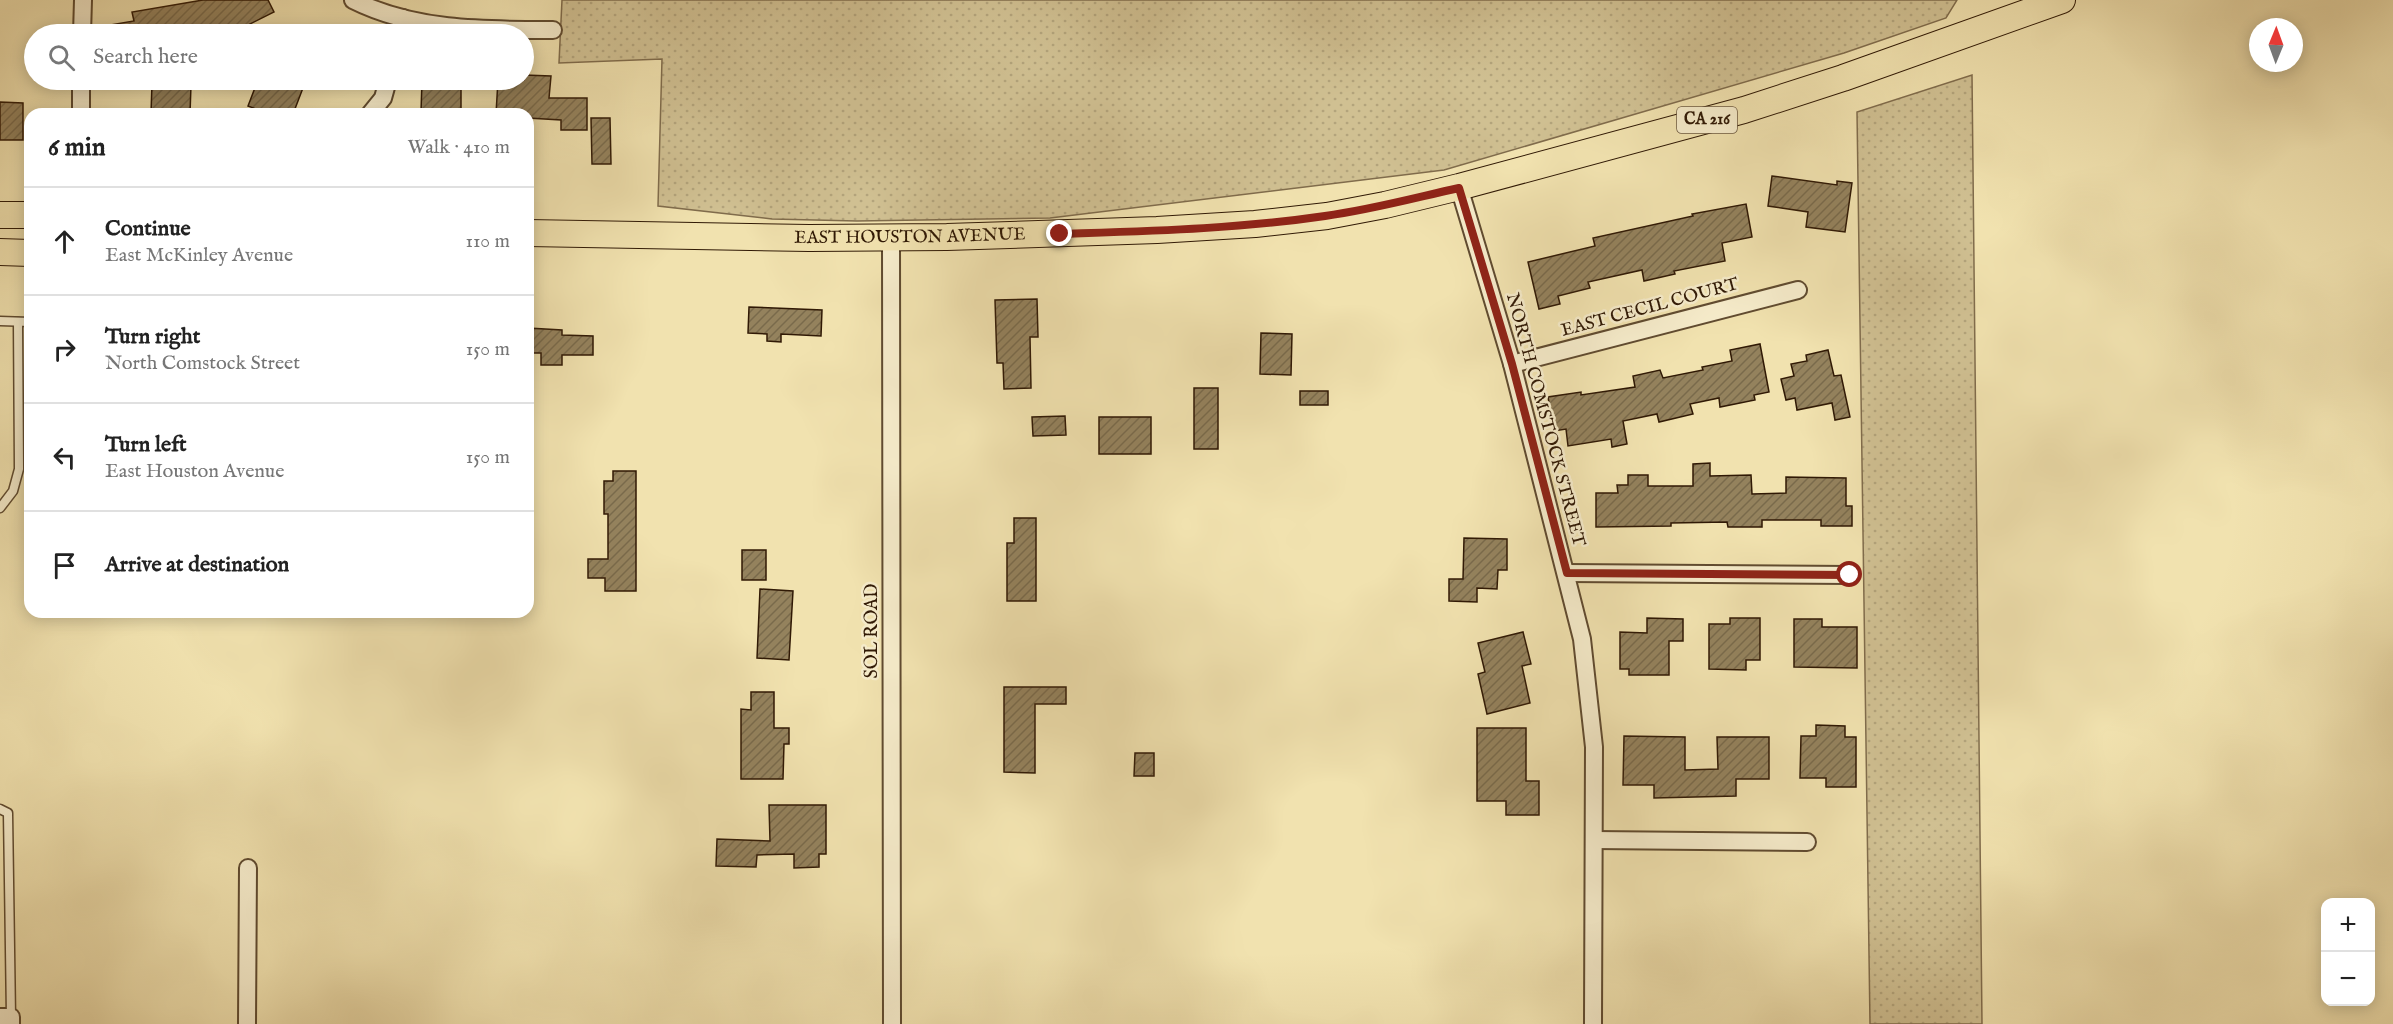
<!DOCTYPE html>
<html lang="en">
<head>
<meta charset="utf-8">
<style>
	:root { --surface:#fff; --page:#f6f6f6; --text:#222; --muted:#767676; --line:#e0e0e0 }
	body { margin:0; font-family:"IM FELL English",serif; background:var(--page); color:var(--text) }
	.controls { position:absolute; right:18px; bottom:18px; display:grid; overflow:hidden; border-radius:12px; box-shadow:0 3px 15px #0003 }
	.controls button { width:54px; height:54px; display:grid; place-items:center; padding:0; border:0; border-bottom:2px solid var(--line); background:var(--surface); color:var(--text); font:30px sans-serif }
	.compass { position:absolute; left:2249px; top:18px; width:54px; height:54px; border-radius:50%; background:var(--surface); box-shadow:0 3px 15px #0003; rotate:1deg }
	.stop { position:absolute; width:18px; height:18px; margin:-14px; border:4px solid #8f2418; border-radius:50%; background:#fff }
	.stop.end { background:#8f2418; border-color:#fff; box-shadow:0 2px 6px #0008 }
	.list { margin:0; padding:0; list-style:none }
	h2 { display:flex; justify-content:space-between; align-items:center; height:78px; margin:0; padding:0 24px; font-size:26px }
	h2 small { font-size:20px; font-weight:400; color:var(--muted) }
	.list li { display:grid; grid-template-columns:39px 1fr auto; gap:18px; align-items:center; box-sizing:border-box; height:108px; padding:0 24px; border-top:2px solid var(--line) }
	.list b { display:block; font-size:22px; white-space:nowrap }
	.list p { margin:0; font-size:20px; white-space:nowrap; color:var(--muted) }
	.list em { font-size:20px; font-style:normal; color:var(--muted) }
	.icon { flex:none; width:33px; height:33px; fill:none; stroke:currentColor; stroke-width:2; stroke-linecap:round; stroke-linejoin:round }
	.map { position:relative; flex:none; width:2393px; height:1024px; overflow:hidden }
	.search { position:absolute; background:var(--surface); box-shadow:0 3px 15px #0003; left:24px; top:24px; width:510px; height:66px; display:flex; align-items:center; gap:15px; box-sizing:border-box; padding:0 21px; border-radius:33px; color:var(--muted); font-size:22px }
	.panel { position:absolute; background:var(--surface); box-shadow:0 3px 15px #0003; left:24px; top:108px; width:510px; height:510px; border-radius:18px }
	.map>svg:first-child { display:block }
	.grass { fill:url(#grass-dots); stroke:#806c4c; stroke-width:1.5 }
	.building { fill:url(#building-hatch); stroke:#301905; stroke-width:1.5 }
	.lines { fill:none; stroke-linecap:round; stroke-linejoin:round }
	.lane-casing { stroke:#604b30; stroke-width:11 }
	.street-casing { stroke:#604b30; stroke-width:20 }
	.primary-casing { stroke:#301905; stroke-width:28 }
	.lane { stroke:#f6eccb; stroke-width:8 }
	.street { stroke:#f6eccb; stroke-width:16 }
	.primary { stroke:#f1e2af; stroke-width:26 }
	.route { stroke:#8f2418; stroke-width:8 }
	.labels { text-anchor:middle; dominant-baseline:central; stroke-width:5; stroke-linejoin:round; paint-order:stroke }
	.shield { fill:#f6eccb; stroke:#6b5840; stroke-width:1.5 }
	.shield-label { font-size:16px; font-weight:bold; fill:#301905 }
	.street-label { font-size:18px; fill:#301905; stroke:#f6eccb }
</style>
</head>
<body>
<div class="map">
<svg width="2393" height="1024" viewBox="0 0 2393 1024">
	<defs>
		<pattern id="grass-dots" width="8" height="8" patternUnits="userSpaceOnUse" patternTransform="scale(1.5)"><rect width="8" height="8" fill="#d0c092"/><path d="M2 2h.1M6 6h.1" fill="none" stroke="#b3a47c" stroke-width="1.8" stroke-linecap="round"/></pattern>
		<pattern id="building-hatch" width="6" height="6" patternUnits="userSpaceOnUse" patternTransform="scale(1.5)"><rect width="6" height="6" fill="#94825d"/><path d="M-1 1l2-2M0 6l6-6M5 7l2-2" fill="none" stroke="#796a4b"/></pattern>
	</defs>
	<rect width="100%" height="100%" fill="#f1e2af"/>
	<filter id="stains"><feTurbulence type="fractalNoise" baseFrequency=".00333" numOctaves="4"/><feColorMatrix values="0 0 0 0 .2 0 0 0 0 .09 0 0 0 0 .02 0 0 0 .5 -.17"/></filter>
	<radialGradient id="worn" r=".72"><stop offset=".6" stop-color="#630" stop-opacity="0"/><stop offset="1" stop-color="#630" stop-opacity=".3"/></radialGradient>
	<!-- grass -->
	<g class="grass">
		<polygon points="562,0 1957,0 1946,18 1844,53 1444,170 1050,218 857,221 772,219 658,206 662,59 559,63"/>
		<polygon points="1972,75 1982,1024 1870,1024 1857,112"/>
	</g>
	<!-- building -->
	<g class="building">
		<polygon points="203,0 268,0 274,12 230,34 99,34 98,27 134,21 132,12"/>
		<polygon points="524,75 551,76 549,98 587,98 587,130 561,130 561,120 528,118 528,114 496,114 498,80 524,80"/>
		<polygon points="258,80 306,80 293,114 269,114 248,106"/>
		<polygon points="422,80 461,80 461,112 421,112"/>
		<polygon points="152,83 191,85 190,114 151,114"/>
		<polygon points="0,102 23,103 23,140 0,140"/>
		<polygon points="591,118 610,118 611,164 592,164"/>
		<polygon points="1772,176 1837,185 1837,181 1852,183 1845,232 1806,227 1808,212 1768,206"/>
		<polygon points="1746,204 1752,237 1722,243 1725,261 1674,271 1675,274 1644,281 1642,270 1588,282 1590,288 1558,296 1560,304 1539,309 1528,262 1595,246 1593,238 1693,216 1692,214"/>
		<polygon points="1037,299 1038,337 1030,337 1031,388 1004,389 1003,363 997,363 995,300"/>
		<polygon points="749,307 822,310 821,336 781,334 781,342 767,341 767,334 748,333"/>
		<polygon points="528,328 562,330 562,335 593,336 593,355 562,355 562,365 541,365 541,353 528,353"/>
		<polygon points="1261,333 1292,334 1291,375 1260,374"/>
		<polygon points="1760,344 1769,392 1754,395 1755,400 1720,407 1719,398 1690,404 1693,414 1659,422 1657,414 1623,421 1627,444 1612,447 1611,439 1568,446 1566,429 1554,431 1548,397 1581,392 1581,395 1635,387 1633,376 1660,370 1663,378 1703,370 1702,367 1732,361 1730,350"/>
		<polygon points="1828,350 1834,376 1841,375 1850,417 1835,420 1832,403 1797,410 1795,398 1786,400 1781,379 1794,376 1791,364 1807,361 1806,355"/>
		<rect x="1194" y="388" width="24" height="61"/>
		<rect x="1300" y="391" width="28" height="14"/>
		<polygon points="1065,416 1066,435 1033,436 1032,417"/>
		<rect x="1099" y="417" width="52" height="37"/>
		<polygon points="1710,463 1710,476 1751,475 1752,494 1786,493 1786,477 1846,478 1846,506 1852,506 1852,526 1821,526 1821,520 1762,520 1762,527 1728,527 1727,522 1671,523 1671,526 1596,527 1596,493 1618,493 1617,485 1628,485 1628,475 1648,475 1648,486 1693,486 1693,464"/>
		<polygon points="613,471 636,471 636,591 605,591 605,578 588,578 588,559 608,559 608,514 604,514 604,481 613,481"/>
		<polygon points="1014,518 1036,518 1036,601 1007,601 1007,543 1014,543"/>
		<polygon points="1464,538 1507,539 1507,570 1498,570 1497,589 1477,588 1477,602 1449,601 1449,579 1463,579"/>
		<rect x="742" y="550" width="24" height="30"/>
		<polygon points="760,589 793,591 789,660 757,658"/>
		<polygon points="1647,618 1683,619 1683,641 1669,641 1669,675 1629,675 1629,669 1620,669 1620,632 1647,633"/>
		<polygon points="1730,618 1760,618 1760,660 1746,660 1746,670 1709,669 1709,624 1730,624"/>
		<polygon points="1794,619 1822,619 1822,627 1857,627 1857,668 1794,667"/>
		<polygon points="1523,632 1531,664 1522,666 1530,703 1487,714 1478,674 1485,672 1478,643"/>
		<polygon points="1004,687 1066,687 1066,704 1035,704 1035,773 1004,772"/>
		<polygon points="751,692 774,692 774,728 789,728 789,744 784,744 783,779 741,779 741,709 751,710"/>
		<polygon points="1816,725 1845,726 1845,737 1856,737 1856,787 1826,787 1826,778 1800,778 1801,736 1816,736"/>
		<polygon points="1477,728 1526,728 1526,781 1539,781 1539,815 1506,815 1506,801 1477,801"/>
		<polygon points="1624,736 1685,737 1685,770 1718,769 1717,737 1769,737 1769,779 1736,779 1736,796 1654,798 1654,785 1623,785"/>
		<polygon points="1135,753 1154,753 1154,776 1134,776"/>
		<polygon points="769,805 826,805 826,854 819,854 819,867 794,868 794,854 757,855 756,867 716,866 717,839 770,841"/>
	</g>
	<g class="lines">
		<!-- lane casing -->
		<g class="lane-casing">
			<g id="lane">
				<polyline points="0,321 30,322"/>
				<polyline points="0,508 13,491 19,469 18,322"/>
				<polyline points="0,809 8,813 11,1017"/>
			</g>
		</g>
		<!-- street casing -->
		<g class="street-casing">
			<g id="street">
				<path d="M353,0C415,31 485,30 553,30"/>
				<polyline points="82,34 83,0"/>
				<polyline points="399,34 403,18"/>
				<polyline points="81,114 81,80"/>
				<polyline points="370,114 383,98 388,80"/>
				<polyline points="1459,187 1512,364 1582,639 1594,747 1593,1024"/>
				<polyline points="891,237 892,1024"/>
				<polyline points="1512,364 1798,290"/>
				<polyline points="1567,573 1850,575"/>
				<polyline points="1594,840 1807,842"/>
				<polyline points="0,1017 11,1017 11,1024"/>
				<polyline points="247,1024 248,868"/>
			</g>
		</g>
		<!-- primary casing -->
		<g class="primary-casing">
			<g id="primary">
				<polyline points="0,215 30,215"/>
				<path id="s1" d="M528,233L809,238L947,237L1157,230L1255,224L1327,216L1385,205L1459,187L1744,110L1843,78L2062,0"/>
				<polyline points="0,252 30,253"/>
			</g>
		</g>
		<!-- lane -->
		<use href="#lane" class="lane"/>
		<!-- street -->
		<use href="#street" class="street"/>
		<!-- primary -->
		<use href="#primary" class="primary"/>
	</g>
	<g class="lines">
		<!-- route -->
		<path class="route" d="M1060,234C1149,231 1237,229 1325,216C1370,210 1414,198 1459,188L1512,364L1567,573L1850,575"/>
	</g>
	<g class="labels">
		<!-- shield labels -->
		<rect class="shield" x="1677" y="107" width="60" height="26" rx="4.5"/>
		<g class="shield-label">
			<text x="1707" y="120">CA 216</text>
		</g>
		<!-- street labels -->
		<g class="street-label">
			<text stroke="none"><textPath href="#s1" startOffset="382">EAST HOUSTON AVENUE</textPath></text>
			<text transform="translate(1650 308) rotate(-15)">EAST CECIL COURT</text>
			<text transform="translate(1545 420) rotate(75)">NORTH COMSTOCK STREET</text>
			<text transform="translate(872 631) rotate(-90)">SOL ROAD</text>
		</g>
	</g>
	<rect width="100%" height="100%" filter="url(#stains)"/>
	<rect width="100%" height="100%" fill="url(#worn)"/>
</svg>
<div class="controls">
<button>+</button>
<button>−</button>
</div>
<svg class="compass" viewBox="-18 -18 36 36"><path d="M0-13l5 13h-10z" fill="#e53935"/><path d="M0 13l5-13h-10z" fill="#767676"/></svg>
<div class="stop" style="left:1850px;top:575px"></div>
<div class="stop end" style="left:1060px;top:234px"></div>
<div class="search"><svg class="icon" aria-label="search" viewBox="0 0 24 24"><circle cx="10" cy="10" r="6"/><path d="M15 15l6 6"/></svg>Search here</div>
<section class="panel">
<h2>6 min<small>Walk · 410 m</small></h2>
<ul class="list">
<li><svg class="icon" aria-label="ahead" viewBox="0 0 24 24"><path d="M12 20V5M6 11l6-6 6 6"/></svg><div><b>Continue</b><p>East McKinley Avenue</p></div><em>110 m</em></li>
<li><svg class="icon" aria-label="right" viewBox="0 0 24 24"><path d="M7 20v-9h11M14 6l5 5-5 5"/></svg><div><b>Turn right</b><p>North Comstock Street</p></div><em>150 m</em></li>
<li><svg class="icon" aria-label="left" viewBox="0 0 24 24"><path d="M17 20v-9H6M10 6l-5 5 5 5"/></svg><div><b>Turn left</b><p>East Houston Avenue</p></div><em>150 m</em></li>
<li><svg class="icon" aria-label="arrive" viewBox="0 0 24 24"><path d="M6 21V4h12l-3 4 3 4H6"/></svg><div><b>Arrive at destination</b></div></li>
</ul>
</section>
</div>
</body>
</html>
